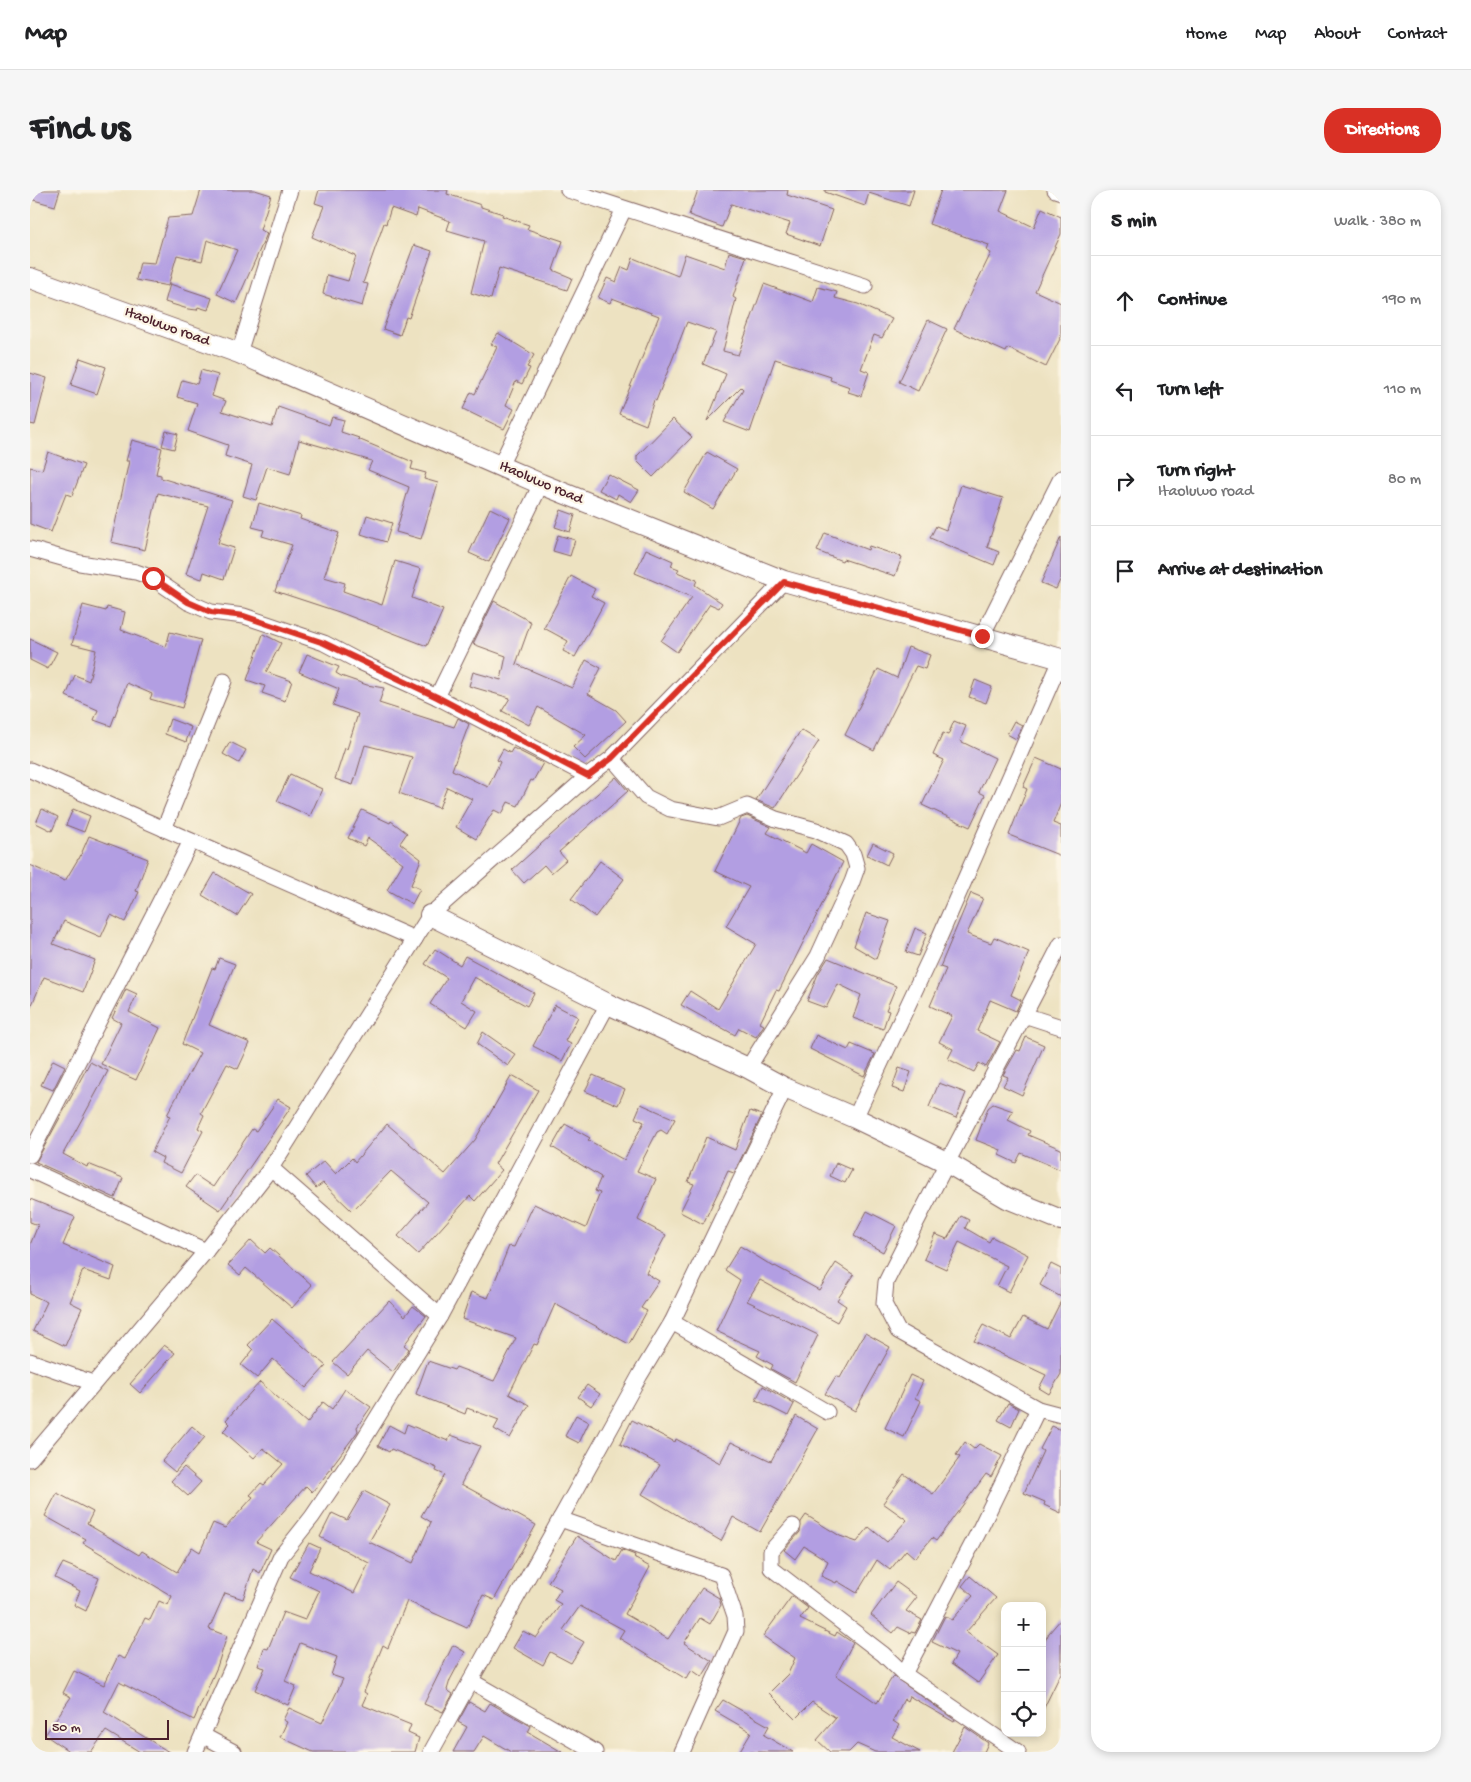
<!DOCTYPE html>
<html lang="en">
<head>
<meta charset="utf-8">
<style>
	:root { --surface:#fff; --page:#f6f6f6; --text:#202124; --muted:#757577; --line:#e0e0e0; --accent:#d93025 }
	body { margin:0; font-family:"Gochi Hand",sans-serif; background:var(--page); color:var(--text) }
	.controls { position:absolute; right:15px; bottom:15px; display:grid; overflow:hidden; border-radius:10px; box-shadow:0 2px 8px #0003 }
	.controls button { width:45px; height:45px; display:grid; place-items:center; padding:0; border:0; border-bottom:1px solid var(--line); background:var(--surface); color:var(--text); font:25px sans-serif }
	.scale { position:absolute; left:15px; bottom:12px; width:124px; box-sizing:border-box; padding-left:5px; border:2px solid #4a1f2b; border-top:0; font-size:14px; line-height:18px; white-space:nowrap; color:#4a1f2b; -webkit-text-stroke:4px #fcf5e5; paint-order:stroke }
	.stop { position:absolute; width:15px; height:15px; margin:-11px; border:4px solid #d93025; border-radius:50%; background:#fff }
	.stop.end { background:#d93025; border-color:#fff; box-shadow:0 1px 5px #0008 }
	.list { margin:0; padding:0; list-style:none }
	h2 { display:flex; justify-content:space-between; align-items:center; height:65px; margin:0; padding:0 20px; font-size:21px }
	h2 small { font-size:16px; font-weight:400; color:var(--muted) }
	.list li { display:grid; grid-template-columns:32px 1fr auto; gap:15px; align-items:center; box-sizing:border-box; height:90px; padding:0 20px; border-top:1px solid var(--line) }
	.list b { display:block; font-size:19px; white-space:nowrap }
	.list p { margin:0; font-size:16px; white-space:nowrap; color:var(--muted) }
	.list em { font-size:16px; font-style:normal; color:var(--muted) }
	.icon { flex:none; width:28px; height:28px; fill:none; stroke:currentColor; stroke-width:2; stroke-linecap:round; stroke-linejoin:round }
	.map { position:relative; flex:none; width:1031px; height:1562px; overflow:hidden; border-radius:20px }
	header { display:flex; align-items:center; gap:30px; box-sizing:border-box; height:70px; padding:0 25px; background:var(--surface); border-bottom:1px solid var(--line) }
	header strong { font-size:24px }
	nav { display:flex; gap:28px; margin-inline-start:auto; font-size:18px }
	.intro { display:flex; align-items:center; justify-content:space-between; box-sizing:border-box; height:120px; padding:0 30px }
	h1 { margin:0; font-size:35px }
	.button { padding:12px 22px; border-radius:20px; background:var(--accent); color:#fff; font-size:18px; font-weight:700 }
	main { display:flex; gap:30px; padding:0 30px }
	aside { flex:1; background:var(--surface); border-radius:20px; box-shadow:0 2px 8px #0003 }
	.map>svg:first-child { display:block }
	.building { fill:#b29ee2 }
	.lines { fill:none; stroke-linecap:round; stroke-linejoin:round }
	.street-casing { stroke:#836360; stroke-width:17 }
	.secondary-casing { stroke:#836360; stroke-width:22 }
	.street { stroke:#fff; stroke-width:15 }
	.secondary { stroke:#fff; stroke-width:20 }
	.route { stroke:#d93025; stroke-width:6 }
	.labels { text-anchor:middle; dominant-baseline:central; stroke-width:4.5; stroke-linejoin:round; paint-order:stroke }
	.street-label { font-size:15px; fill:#4a1f2b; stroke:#fcf5e5 }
</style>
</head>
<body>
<header>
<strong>Map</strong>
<nav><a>Home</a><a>Map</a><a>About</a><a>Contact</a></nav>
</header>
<div class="intro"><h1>Find us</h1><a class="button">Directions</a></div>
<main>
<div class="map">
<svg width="1031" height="1562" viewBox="0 0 1031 1562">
	<rect width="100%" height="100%" fill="#fcf5e5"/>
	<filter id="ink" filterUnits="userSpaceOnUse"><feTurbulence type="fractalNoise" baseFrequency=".02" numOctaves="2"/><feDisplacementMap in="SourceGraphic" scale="10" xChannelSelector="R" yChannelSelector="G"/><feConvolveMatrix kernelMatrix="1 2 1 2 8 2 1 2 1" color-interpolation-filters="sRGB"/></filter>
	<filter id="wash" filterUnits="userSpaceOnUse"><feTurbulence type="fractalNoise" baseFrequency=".0096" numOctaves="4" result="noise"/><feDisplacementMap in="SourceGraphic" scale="20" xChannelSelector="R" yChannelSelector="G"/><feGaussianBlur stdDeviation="1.12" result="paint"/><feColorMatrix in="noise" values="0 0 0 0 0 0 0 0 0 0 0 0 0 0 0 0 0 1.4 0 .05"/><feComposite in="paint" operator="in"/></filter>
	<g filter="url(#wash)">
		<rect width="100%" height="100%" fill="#ede2c1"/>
		<g id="blocks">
			<!-- building -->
			<g class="building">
				<polygon points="0,0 30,0 25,16 0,9"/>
				<polygon points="171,0 225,0 241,5 230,40 237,43 236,46 206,113 187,104 207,60 177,50 172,71 147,65 138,96 106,90 110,72 125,73 138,28 163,26"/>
				<polygon points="289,0 418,0 417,4 451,15 451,17 473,24 472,26 499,35 497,39 533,51 523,80 542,88 537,100 469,78 461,109 441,103 454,51 417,40 420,31 388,19 386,27 361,18 356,34 354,33 333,93 338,94 332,116 293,104 297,85 318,91 326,66 282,47 294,16 285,13"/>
				<polygon points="668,0 758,0 757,5 802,20 790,56 756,44 760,33 701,14 692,37 659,25"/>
				<polygon points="795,0 884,0 879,16 839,3 835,16 795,2"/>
				<polygon points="911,0 978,0 970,21 1004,37 1012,18 1031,27 1031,44 1005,101 1031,113 1031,147 1016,177 978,158 976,162 924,139 961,63 957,61 959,55 899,34"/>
				<polygon points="384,55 402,61 379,128 376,127 370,145 353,139"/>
				<polygon points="699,62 716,67 703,107 706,109 693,161 708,165 734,94 783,112 788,97 807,102 805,108 828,114 862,129 852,148 844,145 831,179 839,182 831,206 818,202 820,197 800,190 801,187 745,169 720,242 694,232 713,199 711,197 677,231 696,184 673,174 686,142 657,132 626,211 624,210 616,235 589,224 629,126 582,108 580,113 568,108 577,88 586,92 592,77 599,80 603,68 648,86 655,64 695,78"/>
				<polygon points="140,94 182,108 178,120 168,117 167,120 158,119 135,112"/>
				<polygon points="898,130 917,139 888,201 869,192"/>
				<polygon points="468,143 504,165 497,177 500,178 492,194 486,191 476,215 484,219 474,239 433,219 441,202 445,204 467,157 461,154"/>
				<polygon points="50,168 76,177 67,204 41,195"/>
				<polygon points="171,180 188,185 182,206 196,211 192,221 242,237 248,217 299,235 302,227 314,230 311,242 329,248 328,249 383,272 381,279 396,283 394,289 408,293 391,349 366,342 379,297 338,280 342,271 269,250 260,284 237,277 226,310 213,306 222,275 195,266 198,255 158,241 167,213 147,207 152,190 167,194"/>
				<polygon points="0,183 17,188 5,235 0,234"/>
				<polygon points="643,229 662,247 623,287 607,271 607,266"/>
				<polygon points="136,241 148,244 144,259 132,256"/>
				<polygon points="102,250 132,258 126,284 131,285 131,288 202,310 188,353 204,358 194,389 174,382 172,389 156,384 178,316 128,303 115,360 81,352 99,271 96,271"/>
				<polygon points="18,262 54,275 42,306 36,304 21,342 0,334 0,277 12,280"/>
				<polygon points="677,262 707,279 683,319 654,302"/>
				<polygon points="578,284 609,300 601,312 588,304 586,309 569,300"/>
				<polygon points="931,295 973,308 957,357 969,362 964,375 900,348 906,336 916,340"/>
				<polygon points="229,313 271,326 270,329 309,343 294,387 315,393 313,401 352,415 365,371 391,379 382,408 413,420 397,456 309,422 245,401 262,355 232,346 234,340 222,337"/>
				<polygon points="460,318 480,328 459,372 439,363"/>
				<polygon points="531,320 545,325 540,342 525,337"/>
				<polygon points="337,325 362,333 356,352 331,344"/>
				<polygon points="795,343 838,360 839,356 872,367 865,386 813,369 812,371 787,361"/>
				<polygon points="528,345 545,350 540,366 523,361"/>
				<polygon points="1031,347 1031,388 1026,399 1011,393"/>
				<polygon points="616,359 643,371 641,376 649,379 647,382 667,390 665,395 692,413 689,418 680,414 647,462 631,451 662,407 605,383"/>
				<polygon points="541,386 565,399 561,406 574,413 545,467 533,461 538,451 514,438"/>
				<polygon points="464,411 501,432 486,474 542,498 556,470 571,478 558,504 586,520 596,531 555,569 543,557 556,545 508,517 499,535 472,521 480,508 439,496 443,482 471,490 476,466 443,454"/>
				<polygon points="53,415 76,421 77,417 95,422 91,440 136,457 140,442 171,450 152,518 120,509 122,504 97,493 81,536 64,530 68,520 36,506 45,485 59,491 66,460 42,454"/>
				<polygon points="233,444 251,453 236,482 262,491 255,511 232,503 235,496 217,490"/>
				<polygon points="0,449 27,462 18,479 0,470"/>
				<polygon points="878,457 900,465 895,479 886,476 844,560 815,545 848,479 867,488"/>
				<polygon points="277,464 309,477 306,483 311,486 337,495 354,498 349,513 424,537 428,528 439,534 422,580 458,597 470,572 467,570 473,559 480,563 483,558 513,573 503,591 501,590 488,616 478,612 472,624 464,620 446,649 426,637 442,609 417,597 409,618 369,603 382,567 335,555 323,595 305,589 315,558 317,559 328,524 303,515 309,499 269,482"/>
				<polygon points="945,490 962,497 956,513 939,507"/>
				<polygon points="140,529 161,537 156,552 135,544"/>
				<polygon points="924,531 936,536 930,551 965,568 949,602 955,605 940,637 892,615 914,570 903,565 913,543 918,545"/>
				<polygon points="984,531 992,535 986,549 977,544"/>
				<polygon points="771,540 789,551 745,618 726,610"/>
				<polygon points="200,552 216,560 209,573 193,564"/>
				<polygon points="1006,568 1031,579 1031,613 1023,633 1031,636 1031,666 979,645 997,599 993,597"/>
				<polygon points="260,584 292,599 280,626 247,611"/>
				<polygon points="586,587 598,601 529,662 536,670 521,683 514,675 494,693 482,680"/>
				<polygon points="12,619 28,627 22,641 6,633"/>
				<polygon points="43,619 60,626 54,642 36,635"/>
				<polygon points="332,620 360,633 361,631 377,643 370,653 391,669 381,695 390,699 382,714 357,700 373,673 338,648 334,656 318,648"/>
				<polygon points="717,626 741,637 737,643 776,663 781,654 813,672 749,801 746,800 730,833 734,835 726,847 709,838 705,845 651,815 660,801 688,819 726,754 696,736 719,697 685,681 711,628"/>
				<polygon points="59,646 118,669 106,701 109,702 95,732 81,725 71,747 34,731 23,754 65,770 53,802 14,787 0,819 0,675 35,691 48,669 49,669"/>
				<polygon points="843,653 863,663 857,675 837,665"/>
				<polygon points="570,671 594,689 565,727 541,709"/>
				<polygon points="185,683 221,704 207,726 172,705"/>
				<polygon points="941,703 953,708 937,744 961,753 964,747 999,762 981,805 991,810 986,821 960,810 947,841 970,852 956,877 949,873 944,882 918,869 923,859 909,852 922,826 900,816 916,779 910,777"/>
				<polygon points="836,723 860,731 846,769 824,756"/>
				<polygon points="885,738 897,743 888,766 876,762"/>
				<polygon points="405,759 430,775 435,766 504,803 497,816 444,787 431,811 447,821 437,837 400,814 417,788 395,774"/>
				<polygon points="189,768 205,774 179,835 220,853 208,879 197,874 171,923 174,925 168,938 173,941 151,983 131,973 133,968 122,962 140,926 137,925 170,863 152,854 182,778 185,779"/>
				<polygon points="798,768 866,796 856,820 859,821 853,839 823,828 831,805 808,794 796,818 777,811 788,784"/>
				<polygon points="96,799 107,804 99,822 130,838 106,890 71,874 91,833 82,828"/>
				<polygon points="525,815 548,827 535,851 541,854 532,871 503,856"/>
				<polygon points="453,842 486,865 478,876 447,854"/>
				<polygon points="786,845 818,860 821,854 845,864 834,886 780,859"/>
				<polygon points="996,847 1014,855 992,905 973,896 978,887 973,885 987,860 990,861"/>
				<polygon points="23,870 35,876 23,900 11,895"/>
				<polygon points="60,872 78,881 33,964 57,977 58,974 93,988 85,1008 6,972"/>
				<polygon points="869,878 881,882 874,902 862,898"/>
				<polygon points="482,885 508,900 465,974 472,980 445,1011 440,1006 388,1064 368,1046 398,1012 361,981 322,1021 293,993 286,998 276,986 294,971 306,984 322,968 325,972 357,934 415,984 445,950"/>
				<polygon points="563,885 595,899 588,915 555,901"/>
				<polygon points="909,893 936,903 926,928 899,917"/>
				<polygon points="248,909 261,917 190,1020 156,997 165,985 183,997 222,939 226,941"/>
				<polygon points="611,914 645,929 637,944 631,940 627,942 607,981 626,989 608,1030 636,1045 616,1083 629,1091 611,1118 617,1121 599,1154 525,1114 507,1155 504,1154 479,1204 499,1215 480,1248 464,1239 469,1230 437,1218 435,1224 386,1204 398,1171 424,1180 426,1177 464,1191 486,1148 432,1129 441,1102 458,1108 479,1056 484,1057 504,1014 556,1038 570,1003 565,1001 571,987 522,957 535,934 560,948 558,950 594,970 614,932 605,928"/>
				<polygon points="963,914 983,921 978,930 1000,941 998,945 1031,959 1031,980 991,963 986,973 969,965 971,960 946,950 958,918"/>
				<polygon points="720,921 732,925 704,983 698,981 673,1034 650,1022 664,994 658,992 676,947 705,960"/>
				<polygon points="806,973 822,980 815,993 800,986"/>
				<polygon points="0,1009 45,1027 33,1055 85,1077 81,1090 53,1080 40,1112 52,1118 35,1156 3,1141 17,1112 0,1104 0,1055 8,1035 0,1032"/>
				<polygon points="837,1021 866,1036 853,1062 824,1046"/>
				<polygon points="931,1026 939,1030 935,1038 959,1052 962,1047 998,1065 979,1102 967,1096 977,1076 929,1052 916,1079 894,1069 905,1044 917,1049"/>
				<polygon points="221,1050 235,1063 240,1058 282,1095 262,1118 216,1078 210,1085 198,1075"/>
				<polygon points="710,1056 744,1077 745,1076 789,1100 806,1073 824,1085 807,1110 816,1116 807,1132 730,1090 717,1111 788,1145 765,1192 741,1179 743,1175 727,1166 730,1161 686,1141 710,1090 695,1080"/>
				<polygon points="1021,1074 1031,1079 1031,1107 1010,1095"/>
				<polygon points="359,1111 375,1126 383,1116 396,1126 374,1155 379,1159 363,1182 337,1161 317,1184 303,1172"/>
				<polygon points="1031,1111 1031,1184 1019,1204 1009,1198 1016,1185 944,1151 953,1135 981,1149 993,1127 1017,1139"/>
				<polygon points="242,1129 296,1176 276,1198 243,1169 227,1188 211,1175 223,1160 218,1155"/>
				<polygon points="835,1143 860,1157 825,1221 795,1204 806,1186 810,1188"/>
				<polygon points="134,1155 145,1163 110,1203 100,1194"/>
				<polygon points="880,1185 893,1191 885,1208 891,1211 874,1247 855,1238"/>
				<polygon points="230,1192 277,1233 293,1212 302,1219 315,1199 341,1217 327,1237 328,1241 301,1277 302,1278 282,1302 276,1296 226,1352 241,1359 230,1383 223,1379 213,1409 195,1403 179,1439 197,1446 187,1477 164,1530 89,1492 74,1522 139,1562 110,1562 76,1541 61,1562 40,1562 15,1545 41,1507 33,1503 44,1481 74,1495 88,1466 95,1469 115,1428 120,1430 129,1411 138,1415 142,1406 53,1353 56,1349 15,1326 27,1303 63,1322 57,1334 109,1365 112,1361 147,1382 162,1357 170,1362 183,1333 195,1338 223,1307 220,1305 231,1293 234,1295 253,1274 233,1258 224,1268 193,1241 200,1234 196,1230"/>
				<polygon points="557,1195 570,1204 561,1216 548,1207"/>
				<polygon points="733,1196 764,1214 758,1226 726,1210"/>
				<polygon points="978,1213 989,1219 981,1237 968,1230"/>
				<polygon points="546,1225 559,1232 549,1253 535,1246"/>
				<polygon points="766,1226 788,1239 730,1342 703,1327 691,1351 612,1304 630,1275 590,1254 602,1230 645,1252 646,1249 690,1273 701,1252 741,1271"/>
				<polygon points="377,1234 418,1251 421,1245 450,1256 431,1294 506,1335 464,1410 453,1405 437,1438 377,1411 358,1458 353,1455 334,1502 337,1504 332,1515 381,1535 378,1543 389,1548 385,1562 283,1562 250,1547 257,1532 253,1530 259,1518 292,1533 313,1489 301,1485 307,1467 270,1453 255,1491 266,1496 258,1515 225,1500 235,1478 228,1476 234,1458 238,1459 253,1422 275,1430 289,1401 260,1387 279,1353 290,1358 279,1381 324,1403 339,1373 290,1347 302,1323 317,1330 334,1301 360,1315 339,1352 383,1373 401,1332 391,1326 415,1285 406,1281 407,1278 361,1259 359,1262 348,1256 359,1235 374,1243"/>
				<polygon points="162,1236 175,1247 145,1282 132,1271"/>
				<polygon points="1022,1236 1031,1240 1031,1323 1014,1315 1015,1312 994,1303 1013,1261 1010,1259"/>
				<polygon points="935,1252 944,1259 949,1254 972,1266 961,1287 956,1284 906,1351 902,1348 885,1368 876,1360 860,1380 847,1370 827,1403 807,1391 806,1393 791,1386 798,1371 774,1356 765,1369 754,1360 770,1342 771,1332 776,1325 810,1346 827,1352 839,1337 857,1352 877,1330 853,1313 874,1284 903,1304 930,1267 926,1265"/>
				<polygon points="154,1277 171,1292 158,1306 141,1291"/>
				<polygon points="547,1346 586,1371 592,1360 605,1365 604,1368 620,1377 595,1424 638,1449 672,1398 689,1408 691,1415 680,1434 670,1428 654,1453 682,1471 672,1487 662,1480 656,1489 589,1448 594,1440 550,1416 533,1440 554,1452 541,1473 520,1462 513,1475 483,1458 493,1441 506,1448 531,1414 524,1410 531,1399 518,1392"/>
				<polygon points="33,1373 69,1388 56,1421 44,1415 50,1401 25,1388"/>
				<polygon points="940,1386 966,1408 936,1442 968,1465 948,1493 921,1474 927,1464 902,1452 915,1426 922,1430 943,1406 932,1396"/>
				<polygon points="866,1392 887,1407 876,1421 892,1430 885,1443 881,1442 880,1443 868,1437 863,1443 841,1425"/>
				<polygon points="762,1406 778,1418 770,1429 805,1446 807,1442 823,1453 806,1485 847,1513 863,1486 925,1530 924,1532 879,1506 877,1511 874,1509 863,1531 869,1535 862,1547 890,1562 845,1562 827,1554 819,1562 800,1562 787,1550 806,1528 782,1512 765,1529 739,1503 758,1484 765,1468 733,1446"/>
				<polygon points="1031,1429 1031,1483 1012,1522 1012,1457 1019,1443"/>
				<polygon points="423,1455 435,1462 420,1490 417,1500 423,1504 413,1522 394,1514"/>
				<polygon points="693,1510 739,1536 734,1545 763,1562 709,1562 721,1542 685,1521"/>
				<polygon points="439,1512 455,1521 460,1513 501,1536 498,1542 532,1562 481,1562 454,1546 444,1562 423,1562 437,1537 428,1532"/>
				<polygon points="935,1537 958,1553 954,1562 922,1562"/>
			</g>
		</g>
	</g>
	<g filter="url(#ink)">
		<use href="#blocks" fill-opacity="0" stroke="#836360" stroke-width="1"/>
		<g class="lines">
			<!-- street casing -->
			<g class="street-casing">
				<g id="street">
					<polyline points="538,0 835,96"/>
					<polyline points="1025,0 1031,2"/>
					<polyline points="209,163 260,0"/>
					<polyline points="470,276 594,19"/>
					<polyline points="0,359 50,373 106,382 123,388 158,412 181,422 214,426 294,453 332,473 407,507 558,586"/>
					<polyline points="952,446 1031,288"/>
					<polyline points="407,507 511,294"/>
					<polyline points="582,568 616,607 640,619 688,628 717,616 746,629 786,640 816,654 823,664 827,678 822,692 788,766 718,878"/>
					<polyline points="0,580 385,749"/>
					<polyline points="134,639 194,491"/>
					<path d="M1031,754C973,867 913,978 856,1092L854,1114L868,1141L1008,1219L1031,1225"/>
					<polyline points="994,825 1031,837"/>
					<polyline points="825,928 907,753 1031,470"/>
					<polyline points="0,965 161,651"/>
					<polyline points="241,978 410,1126"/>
					<polyline points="0,980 176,1061"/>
					<polyline points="642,1132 797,1222"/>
					<polyline points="0,1171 63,1193"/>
					<polyline points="0,1269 176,1061 241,978 400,725 558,586 582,568 754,391"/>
					<polyline points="530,1329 691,1385 705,1426 706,1441 652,1562"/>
					<polyline points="763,1336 741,1361 741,1378 853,1464 874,1484 988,1562"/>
					<polyline points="874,1484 948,1343 1008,1219"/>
					<polyline points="441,1491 565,1562"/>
					<polyline points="174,1546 204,1562"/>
					<polyline points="165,1562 251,1366 282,1327 324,1265 410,1126 578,814"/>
					<polyline points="401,1562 610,1185 642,1132 755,898"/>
				</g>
			</g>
			<!-- secondary casing -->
			<g class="secondary-casing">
				<g id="secondary">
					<polyline points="0,88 209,163 511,294 754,391 1031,469"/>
					<polyline points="400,725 578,814 718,878 755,898 825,928 916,972 977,1008 1031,1030"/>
				</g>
			</g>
			<!-- street -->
			<use href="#street" class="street"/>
			<!-- secondary -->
			<use href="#secondary" class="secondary"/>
		</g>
	</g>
	<g class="lines" filter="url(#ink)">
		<!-- route -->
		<polyline class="route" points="123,388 158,412 181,422 214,426 294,453 407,507 558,586 582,568 754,392 952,446"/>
	</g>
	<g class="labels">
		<!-- street labels -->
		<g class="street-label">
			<text transform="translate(137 137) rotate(20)">Itaoluwo road</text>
			<text transform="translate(511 293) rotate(23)">Itaoluwo road</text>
		</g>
	</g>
</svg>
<div class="controls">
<button>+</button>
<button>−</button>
<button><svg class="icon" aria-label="locate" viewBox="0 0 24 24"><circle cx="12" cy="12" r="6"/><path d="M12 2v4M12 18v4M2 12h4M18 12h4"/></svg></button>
</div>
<div class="scale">50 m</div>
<div class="stop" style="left:123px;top:388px"></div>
<div class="stop end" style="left:952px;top:446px"></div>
</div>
<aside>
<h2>5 min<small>Walk · 380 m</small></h2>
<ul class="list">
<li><svg class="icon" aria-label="ahead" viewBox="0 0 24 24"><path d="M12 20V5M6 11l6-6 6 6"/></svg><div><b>Continue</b></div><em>190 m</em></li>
<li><svg class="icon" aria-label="left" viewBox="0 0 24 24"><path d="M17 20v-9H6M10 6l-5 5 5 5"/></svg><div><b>Turn left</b></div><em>110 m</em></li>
<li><svg class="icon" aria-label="right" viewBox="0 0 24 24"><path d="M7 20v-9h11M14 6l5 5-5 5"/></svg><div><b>Turn right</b><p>Itaoluwo road</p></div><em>80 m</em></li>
<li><svg class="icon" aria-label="arrive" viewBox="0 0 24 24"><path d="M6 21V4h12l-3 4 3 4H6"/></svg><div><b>Arrive at destination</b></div></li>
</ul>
</aside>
</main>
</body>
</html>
